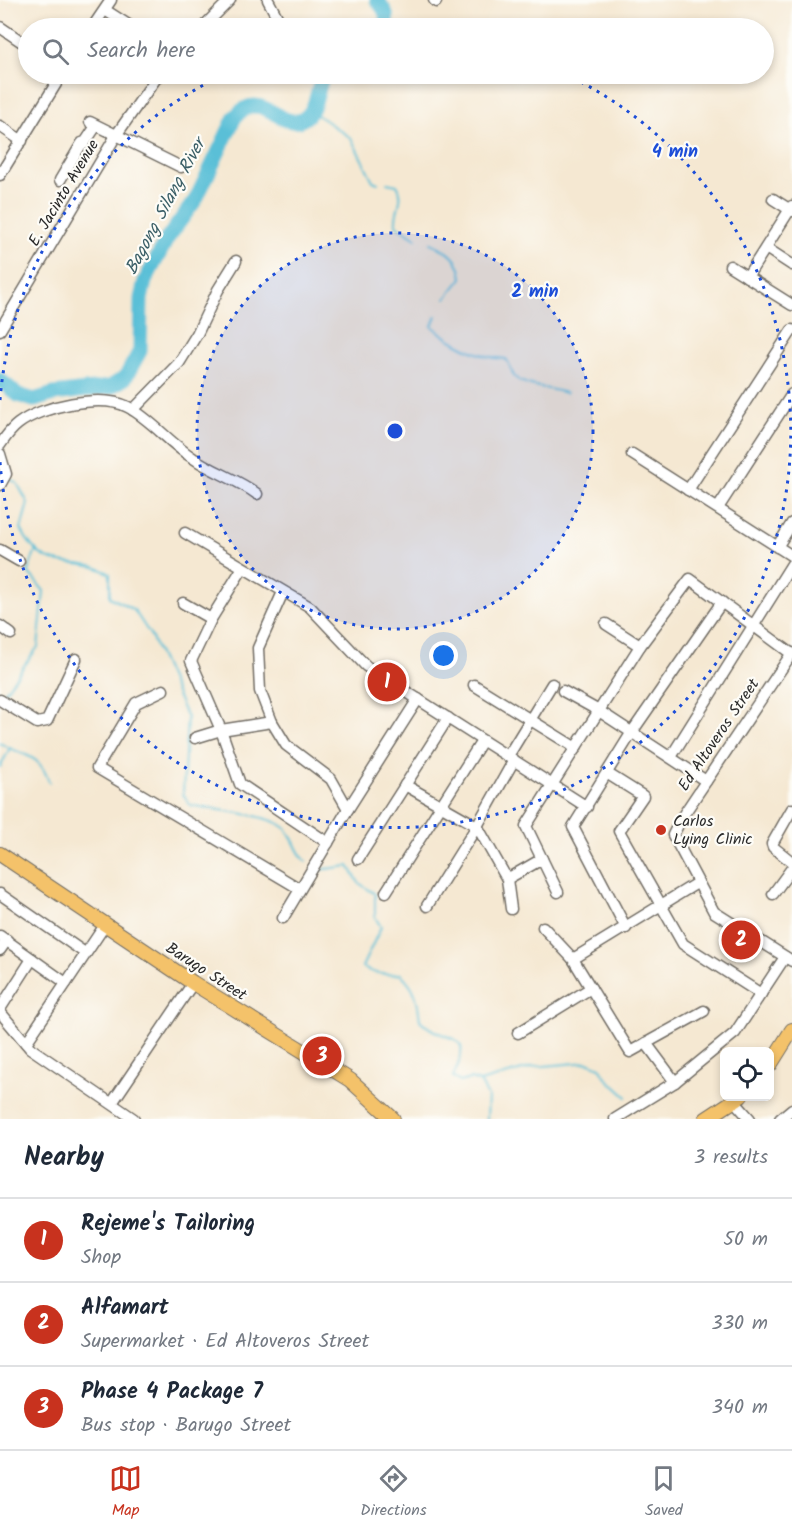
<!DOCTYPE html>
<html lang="en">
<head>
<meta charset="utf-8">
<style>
	:root { --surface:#fff; --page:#f6f6f7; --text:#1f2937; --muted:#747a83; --line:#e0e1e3; --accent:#c8321e }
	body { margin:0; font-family:Kalam,sans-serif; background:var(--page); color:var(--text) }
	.controls { position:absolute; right:18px; bottom:18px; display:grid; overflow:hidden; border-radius:9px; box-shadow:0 3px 9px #0003 }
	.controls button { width:54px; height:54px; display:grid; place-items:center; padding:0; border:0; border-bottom:2px solid var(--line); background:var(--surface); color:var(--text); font:30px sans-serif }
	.you { position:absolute; left:444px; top:656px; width:21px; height:21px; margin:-15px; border:4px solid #fff; border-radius:50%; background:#1a73e8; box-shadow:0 0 0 9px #1a73e833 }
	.badge { display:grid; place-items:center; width:39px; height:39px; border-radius:50%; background:var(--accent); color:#fff; font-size:20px; font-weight:700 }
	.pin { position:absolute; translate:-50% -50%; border:3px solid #fff; box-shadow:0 2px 6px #0006 }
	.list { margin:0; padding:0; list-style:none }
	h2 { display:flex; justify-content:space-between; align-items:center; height:78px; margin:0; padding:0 24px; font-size:26px }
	h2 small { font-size:20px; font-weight:400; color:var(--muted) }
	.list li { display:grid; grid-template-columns:39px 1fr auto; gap:18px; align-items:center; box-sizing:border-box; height:84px; padding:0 24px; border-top:2px solid var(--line) }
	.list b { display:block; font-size:22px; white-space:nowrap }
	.list p { margin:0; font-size:20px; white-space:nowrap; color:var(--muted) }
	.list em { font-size:20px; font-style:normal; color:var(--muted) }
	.icon { flex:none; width:33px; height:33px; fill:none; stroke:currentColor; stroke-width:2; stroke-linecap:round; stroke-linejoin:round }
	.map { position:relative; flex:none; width:792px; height:1119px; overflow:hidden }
	.search { position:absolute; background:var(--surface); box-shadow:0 3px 9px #0003; left:18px; right:18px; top:18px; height:66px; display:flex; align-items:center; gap:15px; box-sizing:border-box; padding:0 21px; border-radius:33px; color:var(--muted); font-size:22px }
	.sheet { height:330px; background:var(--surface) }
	nav { display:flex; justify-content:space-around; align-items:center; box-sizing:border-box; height:84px; border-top:2px solid var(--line); background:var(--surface); font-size:16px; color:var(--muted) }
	nav a { display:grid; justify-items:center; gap:3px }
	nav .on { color:var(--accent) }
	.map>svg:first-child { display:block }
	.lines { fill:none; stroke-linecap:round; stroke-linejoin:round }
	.stream { stroke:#5abfd7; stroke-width:2 }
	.river { stroke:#5abfd7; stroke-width:15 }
	.minor-casing { stroke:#726d65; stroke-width:13 }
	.major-casing { stroke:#726d65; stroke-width:16 }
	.minor { stroke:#fff; stroke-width:10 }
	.major { stroke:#f4c26a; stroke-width:14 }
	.ring { fill:none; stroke:#1d4ed8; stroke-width:3; stroke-dasharray:3 6 }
	.poi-dot { fill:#c8321e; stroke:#fdfcf7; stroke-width:2 }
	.labels { text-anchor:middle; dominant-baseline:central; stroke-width:4.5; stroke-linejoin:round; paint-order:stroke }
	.street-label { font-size:16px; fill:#2b2b2b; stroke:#fdfcf7 }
	.poi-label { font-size:16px; fill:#2b2b2b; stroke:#fdfcf7; text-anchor:start }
	.water-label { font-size:18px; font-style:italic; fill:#3b5f67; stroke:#fdfcf7 }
	.centre { fill:#1d4ed8; stroke:#fdfcf7; stroke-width:3 }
	.ring-label { font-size:18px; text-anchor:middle; font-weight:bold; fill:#1d4ed8; stroke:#fdfcf7; stroke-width:4.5; stroke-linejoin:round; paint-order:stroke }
</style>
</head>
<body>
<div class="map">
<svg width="792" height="1119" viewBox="0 0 792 1119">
	<rect width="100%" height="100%" fill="#fdfcf7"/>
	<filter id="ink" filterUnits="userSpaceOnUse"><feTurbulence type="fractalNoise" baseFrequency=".0167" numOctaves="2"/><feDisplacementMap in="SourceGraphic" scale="12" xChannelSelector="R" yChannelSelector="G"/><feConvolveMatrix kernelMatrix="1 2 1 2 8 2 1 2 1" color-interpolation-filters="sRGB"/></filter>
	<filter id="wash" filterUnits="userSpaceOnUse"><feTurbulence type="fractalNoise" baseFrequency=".008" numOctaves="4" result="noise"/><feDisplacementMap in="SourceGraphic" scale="24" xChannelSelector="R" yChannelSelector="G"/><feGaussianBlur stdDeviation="1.35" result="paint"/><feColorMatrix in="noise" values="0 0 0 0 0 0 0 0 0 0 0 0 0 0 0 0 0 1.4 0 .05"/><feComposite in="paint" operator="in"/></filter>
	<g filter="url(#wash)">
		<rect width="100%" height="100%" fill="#f5e8d2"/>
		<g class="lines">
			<!-- stream -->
			<g class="stream">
				<polyline points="311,111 351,138 373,181 378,183"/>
				<path d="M387,183L397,185C406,200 394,209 396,225L416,238"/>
				<path d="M431,243C448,251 460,258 462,278L446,298"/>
				<path d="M436,316L432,326C452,343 479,358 506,359C511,365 510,370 514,376C521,386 553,389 566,393"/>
				<path d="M8,478L17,483L28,503L21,529C45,579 77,553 110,574V597L134,610L151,636L187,718L183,794L190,805C213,810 268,814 284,827C294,835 295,852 306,861"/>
				<polyline points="1,697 38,647 44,591 28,572 36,549"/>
				<path d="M0,743C23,757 39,752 49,782"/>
				<polyline points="0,767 10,748"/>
				<path d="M318,870L349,866L359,883L375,894V917L381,927L362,967C373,975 388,975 401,974C416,988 418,1001 420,1020C445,1047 477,1026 453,1077L460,1082L470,1079L480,1082L533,1067L588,1062L600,1067L607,1079L627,1097"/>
				<polyline points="480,1082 488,1096 487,1119"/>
			</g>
			<!-- river -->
			<g class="river">
				<path d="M377,0C384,9 391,17 383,28"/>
				<path d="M0,380L18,395L34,400L54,394L110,387L125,378L140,351L141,299L145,281L167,239L196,199L235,117C262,86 281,132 303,119C318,111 316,86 325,74"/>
			</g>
		</g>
	</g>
	<g filter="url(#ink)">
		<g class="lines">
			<!-- minor casing -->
			<g class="minor-casing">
				<g id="minor">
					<polyline points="268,0 277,17"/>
					<polyline points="434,0 436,2"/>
					<polyline points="105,10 133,28"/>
					<polyline points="0,27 28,46"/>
					<polyline points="92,28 111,0"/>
					<polyline points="202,28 230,0"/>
					<polyline points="90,122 181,167"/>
					<polyline points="0,126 22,141"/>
					<polyline points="0,175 62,74"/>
					<polyline points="60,180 82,143 84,144 96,126"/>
					<polyline points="773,199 792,211"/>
					<polyline points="766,248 792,265"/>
					<polyline points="730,266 792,305"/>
					<polyline points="747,277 792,206"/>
					<polyline points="0,330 117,134 159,74"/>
					<polyline points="133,410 179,363 197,334 218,290 236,261"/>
					<path d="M0,445C5,438 10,430 18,424C41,406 102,393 128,407C152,420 169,443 193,458C213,472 237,479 257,494"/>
					<polyline points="0,454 6,474 0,485"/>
					<polyline points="632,454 792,556"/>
					<polyline points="688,490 792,330"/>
					<polyline points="718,508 792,394"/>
					<polyline points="185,533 310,607 366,666 587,807"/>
					<polyline points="777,547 792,523"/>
					<polyline points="0,550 19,561"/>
					<polyline points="242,569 211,619 191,661 221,730 240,784 328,843"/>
					<polyline points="283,592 258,648 260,691 272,722 286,745 331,779 348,809"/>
					<polyline points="183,603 211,619"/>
					<polyline points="606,624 640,646"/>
					<polyline points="0,626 11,634"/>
					<polyline points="792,653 682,817 673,835 714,912 792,961"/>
					<polyline points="474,685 576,748"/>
					<polyline points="163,690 136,703 97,768 300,889"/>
					<polyline points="563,691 599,711 706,781"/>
					<polyline points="0,700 37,723 47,721 76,659"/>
					<polyline points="195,738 221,730 272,722"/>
					<polyline points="508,756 552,684"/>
					<polyline points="671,757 792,564"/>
					<polyline points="608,774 643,796 619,831 683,944 761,994"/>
					<polyline points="405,785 477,826 507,879 511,909"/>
					<polyline points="792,809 772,844 773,847 792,862"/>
					<polyline points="358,859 448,718"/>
					<polyline points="507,879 542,859"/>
					<polyline points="386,892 482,741"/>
					<polyline points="558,892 526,826 640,646 690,579 792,654"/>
					<polyline points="0,894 85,953"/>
					<polyline points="773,894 792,868"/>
					<polyline points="427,906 477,826 514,760"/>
					<polyline points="283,918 348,809 418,699"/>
					<polyline points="543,927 573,959 630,1052 704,1011"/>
					<polyline points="626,928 573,827 632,732 722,602"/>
					<polyline points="0,936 66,983"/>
					<polyline points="0,950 7,940"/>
					<polyline points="573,959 697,883"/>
					<polyline points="0,1009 32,959"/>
					<polyline points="0,1012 30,1048 134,1119"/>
					<polyline points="518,1033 591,988"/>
					<polyline points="26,1043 105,925"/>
					<polyline points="646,1043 675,1082"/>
					<polyline points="735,1102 750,1119"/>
					<polyline points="112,1103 193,983"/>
					<polyline points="615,1119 675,1082 735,1033 785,957"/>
					<polyline points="780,1119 792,1109"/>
				</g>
			</g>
			<!-- major casing -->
			<g class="major-casing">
				<g id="major">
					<polyline points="0,854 193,983 350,1080 393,1119"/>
					<polyline points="770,1065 792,1030"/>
					<polyline points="706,1119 741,1096"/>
				</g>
			</g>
			<!-- minor -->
			<use href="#minor" class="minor"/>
			<!-- major -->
			<use href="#major" class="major"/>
		</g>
	</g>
	<!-- distance rings -->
	<circle cx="395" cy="431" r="198" fill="#1d4ed8" fill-opacity=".12"/>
	<g class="ring">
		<circle cx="395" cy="431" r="198"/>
		<path d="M0 400A396 396 0 0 1 225 74M565 74A396 396 0 1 1 0 462"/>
	</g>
	<!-- markers -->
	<circle class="poi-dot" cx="661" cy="830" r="6"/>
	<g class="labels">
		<!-- street labels -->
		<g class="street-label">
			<text transform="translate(64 193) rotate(-59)">E. Jacinto Avenue</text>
			<text transform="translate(719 735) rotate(-56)">Ed Altoveros Street</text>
			<text transform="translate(206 972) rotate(33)">Barugo Street</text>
		</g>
		<!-- poi labels -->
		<g class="poi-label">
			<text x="673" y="821">Carlos<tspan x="673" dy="18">Lying Clinic</tspan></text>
		</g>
		<!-- water labels -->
		<g class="water-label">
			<text transform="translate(166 207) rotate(-62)">Bagong Silang River</text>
		</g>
	</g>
	<circle cx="395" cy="431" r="9" class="centre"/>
	<g class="ring-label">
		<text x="675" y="157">4 min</text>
		<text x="535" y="297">2 min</text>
	</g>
</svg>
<div class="controls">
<button><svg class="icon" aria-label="locate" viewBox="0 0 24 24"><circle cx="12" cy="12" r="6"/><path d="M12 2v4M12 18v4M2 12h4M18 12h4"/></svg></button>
</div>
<div class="you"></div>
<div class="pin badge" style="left:387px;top:682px">1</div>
<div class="pin badge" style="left:741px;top:940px">2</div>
<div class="pin badge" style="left:322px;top:1056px">3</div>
<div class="search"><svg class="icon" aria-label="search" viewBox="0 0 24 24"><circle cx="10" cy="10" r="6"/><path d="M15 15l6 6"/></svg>Search here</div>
</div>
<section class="sheet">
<h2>Nearby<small>3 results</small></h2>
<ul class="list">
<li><span class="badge">1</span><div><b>Rejeme's Tailoring</b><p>Shop</p></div><em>50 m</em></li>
<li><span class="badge">2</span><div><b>Alfamart</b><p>Supermarket · Ed Altoveros Street</p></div><em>330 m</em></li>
<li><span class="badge">3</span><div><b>Phase 4 Package 7</b><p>Bus stop · Barugo Street</p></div><em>340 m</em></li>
</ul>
</section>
<nav>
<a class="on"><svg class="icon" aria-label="map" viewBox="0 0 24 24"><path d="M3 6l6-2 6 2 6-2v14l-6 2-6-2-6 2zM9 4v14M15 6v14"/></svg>Map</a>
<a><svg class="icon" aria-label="directions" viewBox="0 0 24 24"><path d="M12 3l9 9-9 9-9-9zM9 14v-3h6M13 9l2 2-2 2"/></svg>Directions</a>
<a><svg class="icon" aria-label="saved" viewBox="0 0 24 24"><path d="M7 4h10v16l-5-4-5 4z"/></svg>Saved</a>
</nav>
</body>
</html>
